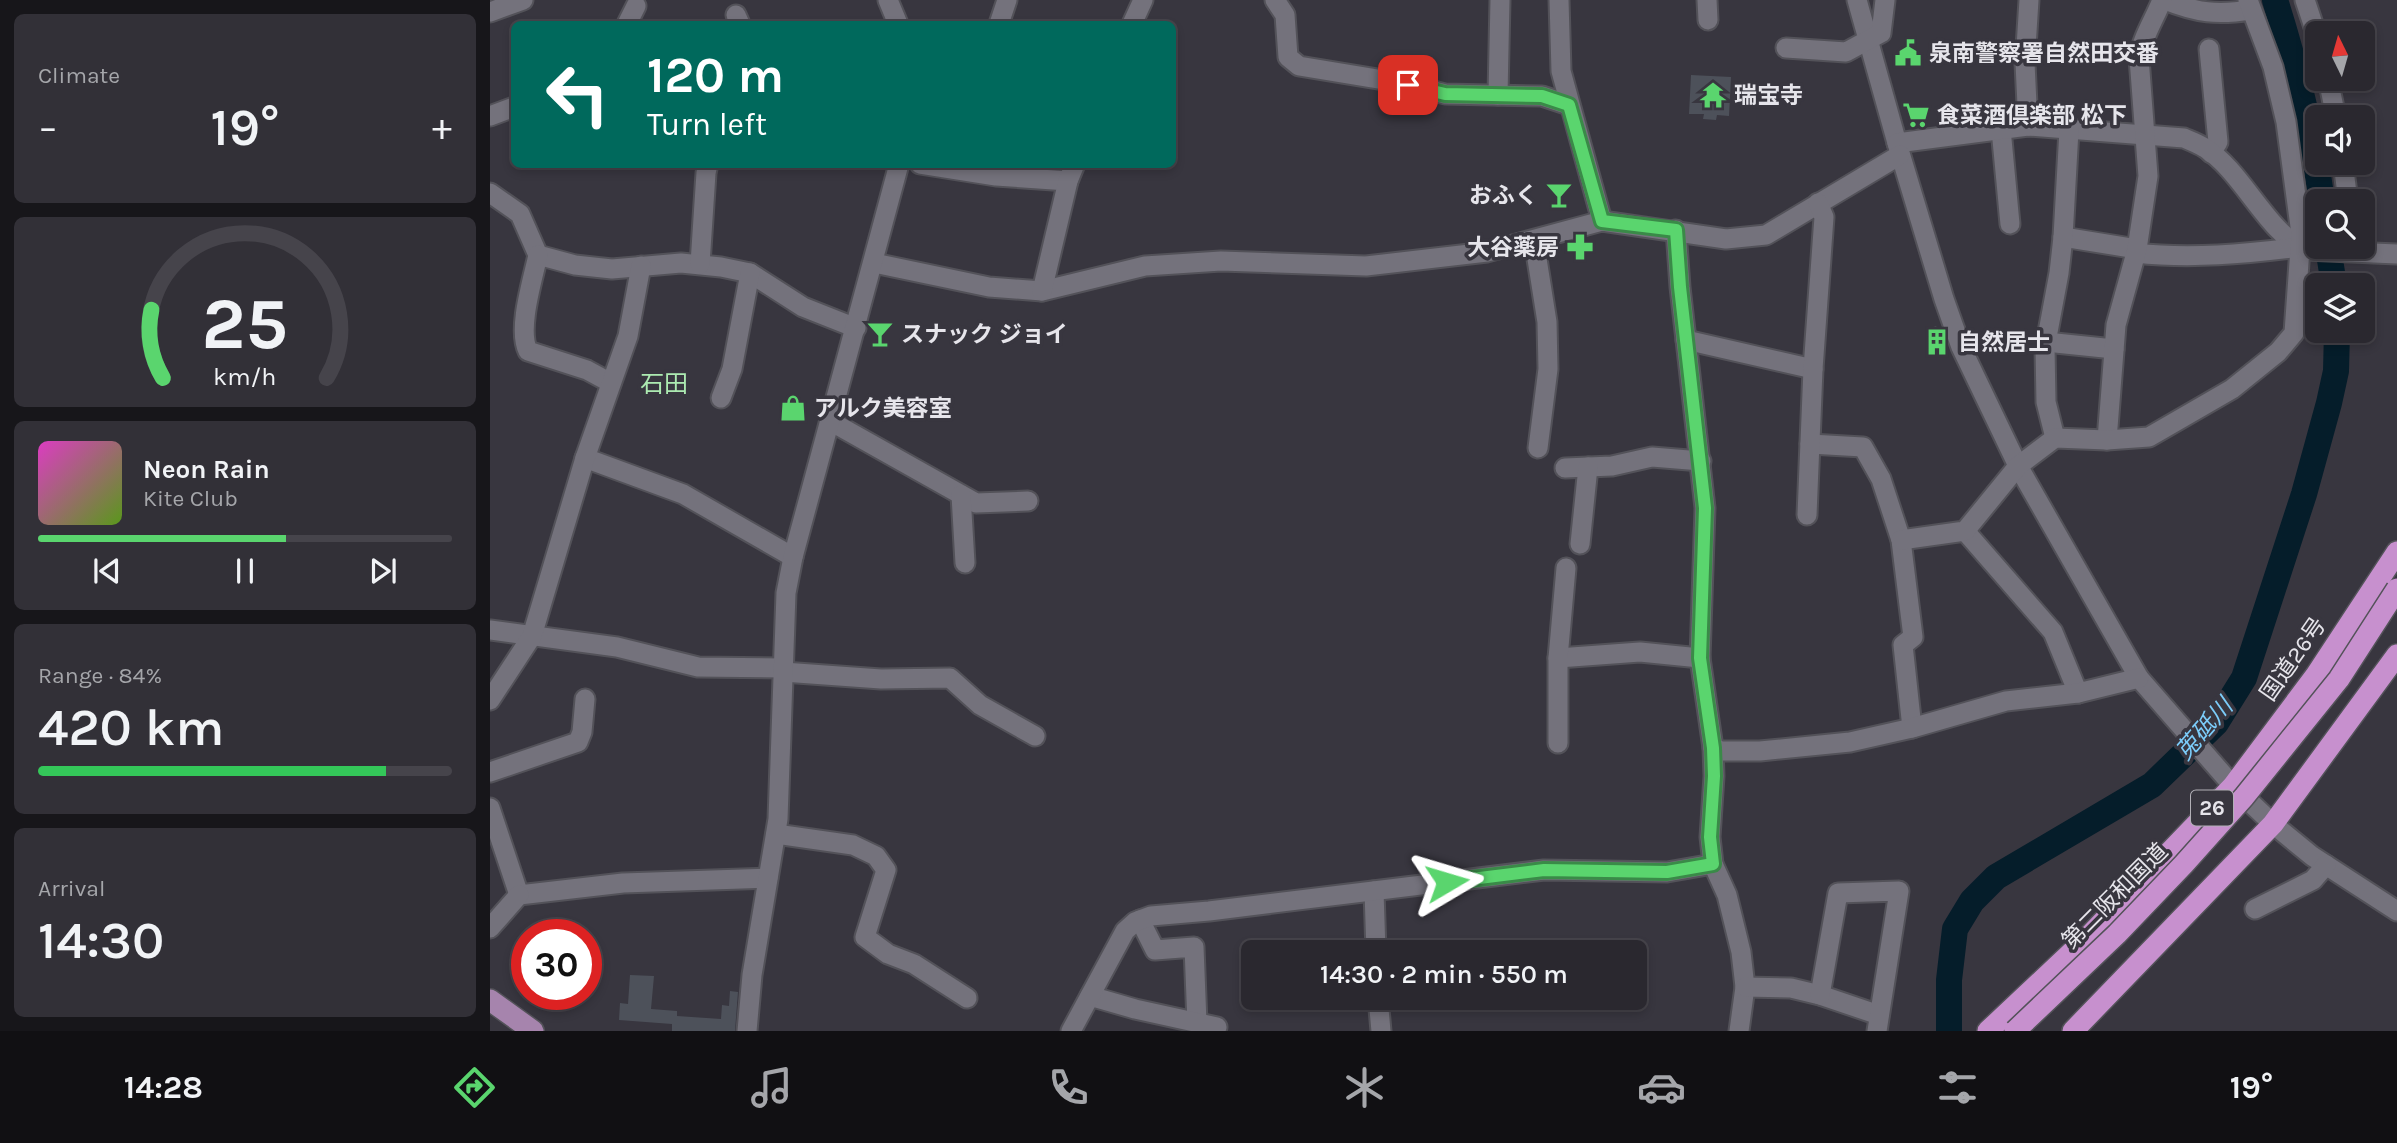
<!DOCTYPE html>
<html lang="en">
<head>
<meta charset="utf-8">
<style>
	body { margin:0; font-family:Karla,"Noto Sans JP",sans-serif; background:#323037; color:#f1f3f6; height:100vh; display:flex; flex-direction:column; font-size:26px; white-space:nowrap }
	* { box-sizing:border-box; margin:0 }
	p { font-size:23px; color:#a5a6aa }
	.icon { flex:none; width:38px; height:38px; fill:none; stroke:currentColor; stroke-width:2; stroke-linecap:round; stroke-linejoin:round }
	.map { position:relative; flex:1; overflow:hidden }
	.details { display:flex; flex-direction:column; gap:14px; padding:14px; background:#17161a; width:490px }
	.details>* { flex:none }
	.banner { position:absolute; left:21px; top:21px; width:665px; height:147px; border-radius:10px; box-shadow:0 4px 10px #0003,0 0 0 2px #46444b; background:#00695c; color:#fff; overflow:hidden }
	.needle { width:46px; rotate:355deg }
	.fabs { position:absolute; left:1815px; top:21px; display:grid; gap:14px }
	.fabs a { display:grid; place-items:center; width:70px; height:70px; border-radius:10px; background:#2a282f; box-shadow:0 4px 10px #0003,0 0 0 2px #46444b; font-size:35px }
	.speed { position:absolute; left:21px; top:919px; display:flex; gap:14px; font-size:35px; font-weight:700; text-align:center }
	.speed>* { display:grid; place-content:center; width:91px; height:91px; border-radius:50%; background:#2a282f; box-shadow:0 4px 10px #0003,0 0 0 2px #46444b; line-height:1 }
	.speed .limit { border:10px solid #d22; background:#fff; color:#111 }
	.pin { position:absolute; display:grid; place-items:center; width:60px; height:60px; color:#fff; margin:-30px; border-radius:14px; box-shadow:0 4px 10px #0006 }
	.me { position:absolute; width:77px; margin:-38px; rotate:83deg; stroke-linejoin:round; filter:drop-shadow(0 0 5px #0008) }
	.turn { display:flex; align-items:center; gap:24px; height:147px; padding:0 21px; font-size:32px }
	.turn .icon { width:91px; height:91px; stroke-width:2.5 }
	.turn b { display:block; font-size:49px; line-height:60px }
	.big { font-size:52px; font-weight:600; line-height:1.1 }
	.details .widget { flex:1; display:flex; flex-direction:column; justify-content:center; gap:10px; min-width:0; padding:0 24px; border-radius:10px; background:#323037 }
	.details .dial { align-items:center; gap:0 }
	.dial svg { height:182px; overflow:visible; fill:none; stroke:#46444b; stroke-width:7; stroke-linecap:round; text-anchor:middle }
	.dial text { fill:#f1f3f6; stroke:none }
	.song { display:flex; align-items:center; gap:21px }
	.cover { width:84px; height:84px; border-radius:10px; background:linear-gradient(135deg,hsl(310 70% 55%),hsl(90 70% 35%)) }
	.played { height:7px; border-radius:4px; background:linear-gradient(90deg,#5ad56e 60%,#46444b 60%) }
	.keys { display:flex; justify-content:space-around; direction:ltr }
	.heat { display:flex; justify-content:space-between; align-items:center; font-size:38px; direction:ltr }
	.charge { height:10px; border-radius:5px; background:linear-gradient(90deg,#34c759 84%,#46444b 0) }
	.trip { position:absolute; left:751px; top:940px; width:406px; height:70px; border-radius:10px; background:#2a282f; box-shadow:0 4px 10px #0003,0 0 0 2px #46444b; font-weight:600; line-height:70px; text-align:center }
	.tab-bar { display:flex; height:112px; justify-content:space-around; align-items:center; background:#111013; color:#a5a6aa }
	.tab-bar .icon { width:49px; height:49px }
	.tab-bar .active { color:#5ad56e }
	.tab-bar b { font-size:32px; color:#f1f3f6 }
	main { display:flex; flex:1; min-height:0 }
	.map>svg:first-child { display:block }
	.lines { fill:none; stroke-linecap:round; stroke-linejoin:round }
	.river { stroke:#051d2a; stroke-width:26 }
	.building { fill:#4d515a }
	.minor-casing { stroke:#535259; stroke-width:23 }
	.major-casing { stroke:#535259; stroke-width:24 }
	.highway-casing { stroke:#535259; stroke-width:24 }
	.minor { stroke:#74727c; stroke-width:19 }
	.major { stroke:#a684ad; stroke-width:21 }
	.highway { stroke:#c790ce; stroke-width:21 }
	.highway-bridge-casing { stroke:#535259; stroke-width:24; stroke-linecap:butt }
	.highway-bridge { stroke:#c790ce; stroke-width:21 }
	.route-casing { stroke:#3a8a48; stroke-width:18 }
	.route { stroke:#5ad56e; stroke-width:12 }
	.labels { text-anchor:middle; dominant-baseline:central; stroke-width:7; stroke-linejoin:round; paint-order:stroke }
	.shield { fill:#38363f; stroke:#b2b0b7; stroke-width:2 }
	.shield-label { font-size:21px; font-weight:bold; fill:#e6e5eb }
	.poi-label { font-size:23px; font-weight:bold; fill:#e6e5eb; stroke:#38363f; text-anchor:start }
	.street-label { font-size:23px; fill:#e6e5eb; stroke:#38363f }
	.neighbourhood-label { font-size:24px; fill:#aceab1; stroke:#38363f }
	.water-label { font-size:24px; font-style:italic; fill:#7ccdfa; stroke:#38363f }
</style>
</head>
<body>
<main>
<section class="details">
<div class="widget"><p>Climate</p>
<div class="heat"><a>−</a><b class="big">19°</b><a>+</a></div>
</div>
<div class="widget dial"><svg viewBox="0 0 100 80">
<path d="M14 69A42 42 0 1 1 86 69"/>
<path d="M14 69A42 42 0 0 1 9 39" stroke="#5ad56e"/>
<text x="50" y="56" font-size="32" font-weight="700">25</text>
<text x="50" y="72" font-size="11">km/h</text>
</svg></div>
<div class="widget">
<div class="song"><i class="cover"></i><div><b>Neon Rain</b><p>Kite Club</p></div></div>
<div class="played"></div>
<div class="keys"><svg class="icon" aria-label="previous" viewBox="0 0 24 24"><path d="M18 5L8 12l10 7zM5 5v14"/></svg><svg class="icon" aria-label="pause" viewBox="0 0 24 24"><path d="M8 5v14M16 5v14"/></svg><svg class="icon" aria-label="next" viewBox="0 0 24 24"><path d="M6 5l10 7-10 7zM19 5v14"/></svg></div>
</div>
<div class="widget"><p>Range · 84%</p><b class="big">420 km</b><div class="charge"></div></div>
<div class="widget"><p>Arrival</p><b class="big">14:30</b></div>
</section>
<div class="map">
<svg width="1907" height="1031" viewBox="0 0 1907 1031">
	<rect width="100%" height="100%" fill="#38363f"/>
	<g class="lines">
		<g class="river">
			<path d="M1785 0C1806 66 1822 133 1832 201"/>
			<polyline points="1838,247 1844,285"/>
			<polyline points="1459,1031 1459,980 1465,929 1482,901 1506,877 1662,785 1726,723 1754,678 1814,494 1839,403 1846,371 1847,331"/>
		</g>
	</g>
	<g class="building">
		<polygon points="1201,75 1241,77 1239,116 1227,115 1226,120 1213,119 1214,114 1199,114"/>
		<polygon points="1446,326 1457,343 1439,349 1438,329"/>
		<polygon points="140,975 164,976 161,1009 187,1011 187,1016 231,1019 232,1005 239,1006 240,991 248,992 245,1031 182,1031 182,1024 129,1020 130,1003 138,1004"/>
	</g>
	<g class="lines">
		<g class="minor-casing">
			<g id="minor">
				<polyline points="398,0 408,24"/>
				<polyline points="785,0 795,15 798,57 809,66 918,84 955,94 1052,96 1079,105"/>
				<polyline points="1069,0 1071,71 1112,221"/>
				<polyline points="1217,0 1218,20"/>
				<polyline points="1367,0 1407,143 1454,299 1471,347 1528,466 1649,678 1743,786 1783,824 1822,856 1907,911"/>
				<path d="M1675 0C1707 13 1727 15 1761 10"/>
				<polyline points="1815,0 1827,36"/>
				<polyline points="0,12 33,0"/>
				<polyline points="246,15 250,24"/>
				<polyline points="137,24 146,6"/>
				<polyline points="509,24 517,0"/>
				<polyline points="642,24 653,0"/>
				<polyline points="1296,48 1356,52 1391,33 1395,0"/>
				<polyline points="1719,49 1728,142 1721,153"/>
				<polyline points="1838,79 1846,117"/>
				<polyline points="1008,95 1010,0"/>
				<polyline points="0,116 24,107"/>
				<polyline points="1538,126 1535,63 1539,0"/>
				<polyline points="1511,129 1520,224"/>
				<path d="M1407 143 1538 126 1694 138C1701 141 1709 144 1715 148 1752 171 1776 231 1815 250L1907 254"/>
				<polyline points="1853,163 1858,201"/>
				<polyline points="430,164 506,176 578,181"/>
				<polyline points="0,193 30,214 48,255 85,265 122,269 191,263 231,267 260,273 313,307 366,328"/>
				<polyline points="1186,230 1190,287 1215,508 1210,658 1223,748 1224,776 1220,837 1223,864 1237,895 1251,952 1255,987 1249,1031"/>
				<polyline points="1573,237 1647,249"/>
				<polyline points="1044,240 1057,322 1058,369 1048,448"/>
				<path d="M1646 253C1700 259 1756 254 1810 247"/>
				<path d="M48 255C43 279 27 329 38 351L97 370 121 383"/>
				<polyline points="384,263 499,287 552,291 655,266 731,261 876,266 997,252 1112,221 1236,239 1276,235 1410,155"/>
				<polyline points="210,264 216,173 218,164"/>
				<polyline points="552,291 578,181 585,164"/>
				<polyline points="1196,340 1323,369"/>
				<polyline points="1556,342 1624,349"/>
				<polyline points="231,398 242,369 260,273"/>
				<polyline points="340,421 486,503 538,501"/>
				<polyline points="1565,438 1556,402 1555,348 1569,273 1573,237 1579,130"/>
				<path d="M1617 440 1626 325 1647 249 1658 176 1649 58C1651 40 1665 18 1672 0"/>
				<polyline points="1320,444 1373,447 1391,479 1411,540 1423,637 1413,645 1422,728"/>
				<polyline points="95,458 193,494 303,557"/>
				<polyline points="1075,468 1122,466 1162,457 1211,461"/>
				<polyline points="471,495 475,563"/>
				<polyline points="1317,515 1323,369 1334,217 1328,203"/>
				<polyline points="1475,531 1563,632 1588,693"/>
				<polyline points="1411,540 1475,531 1528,466 1565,438 1617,440 1659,437 1742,389 1788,352 1804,333 1811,234 1796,122 1783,67 1758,0"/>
				<polyline points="1090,544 1098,467"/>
				<polyline points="0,630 127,647 208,667 294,668"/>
				<polyline points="1068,658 1150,652 1210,658"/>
				<polyline points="293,672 391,679 460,678 490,705 545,736"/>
				<polyline points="0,700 42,636 95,458 138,336 151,266"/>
				<polyline points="1068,743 1068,658 1076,568"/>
				<polyline points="1223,748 1231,751 1270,751 1360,742 1422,728 1516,701 1588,693 1649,678"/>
				<polyline points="0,772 88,742 92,732 95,699"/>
				<polyline points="0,808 29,895 133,883 278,878"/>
				<polyline points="286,834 363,845 386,856 396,870 375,937 398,954 424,964 477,998"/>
				<polyline points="884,891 886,952"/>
				<polyline points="1765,909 1823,880 1836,865"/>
				<polyline points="650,920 665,950 704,947 707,1023"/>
				<polyline points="0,928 29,895"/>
				<polyline points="1255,987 1301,988 1330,995 1389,1015"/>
				<polyline points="1330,995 1348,893 1409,891 1387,1031"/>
				<polyline points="600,996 645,1009 727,1027"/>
				<polyline points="888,998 891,1031"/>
				<polyline points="257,1031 262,975 288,819 296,593 303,557 409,164"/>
				<polyline points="581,1031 635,931 645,922 661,916 719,911 1054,870 1177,872 1223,864"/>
			</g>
		</g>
		<g class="major-casing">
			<polyline id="major" points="0,1000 43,1031"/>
		</g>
		<g class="highway-casing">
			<g id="highway">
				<polyline points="1498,1031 1599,936 1743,786 1826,675 1907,552"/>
				<polyline points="1583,1031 1783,824 1907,655"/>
			</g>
		</g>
		<use href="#minor" class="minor"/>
		<use href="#major" class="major"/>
		<use href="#highway" class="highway"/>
		<g class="highway-bridge-casing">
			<polyline id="highway-bridge" points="1525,1031 1627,934 1694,864 1754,797 1849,679 1907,589"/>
		</g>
		<use href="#highway-bridge" class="highway-bridge"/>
	</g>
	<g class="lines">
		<g class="route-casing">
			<polyline id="route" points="918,85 955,94 1052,96 1079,105 1112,221 1186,230 1190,287 1215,508 1210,658 1223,748 1224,776 1220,837 1223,864 1177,872 1054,870 957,882"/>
		</g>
		<use href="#route" class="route"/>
	</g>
	<defs>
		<g id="civic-bare" transform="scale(2.1)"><path d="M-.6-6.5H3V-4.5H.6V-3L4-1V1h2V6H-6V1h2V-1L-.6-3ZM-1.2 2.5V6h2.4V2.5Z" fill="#5ad56e" stroke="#38363f" stroke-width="2.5" paint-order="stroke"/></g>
		<g id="temple-bare" transform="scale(2.1)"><path d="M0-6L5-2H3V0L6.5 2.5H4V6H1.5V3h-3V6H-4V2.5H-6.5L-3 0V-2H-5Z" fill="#5ad56e" stroke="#38363f" stroke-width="2.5" paint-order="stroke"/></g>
		<g id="supermarket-bare" transform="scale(2.1)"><path d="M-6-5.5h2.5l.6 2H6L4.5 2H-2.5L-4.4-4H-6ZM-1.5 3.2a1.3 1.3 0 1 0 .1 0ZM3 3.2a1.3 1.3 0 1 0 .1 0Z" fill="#5ad56e" stroke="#38363f" stroke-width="2.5" paint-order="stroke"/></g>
		<g id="bar-bare" transform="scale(2.1)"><path d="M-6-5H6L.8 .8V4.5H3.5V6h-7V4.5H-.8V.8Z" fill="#5ad56e" stroke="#38363f" stroke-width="2.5" paint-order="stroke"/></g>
		<g id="pharmacy-bare" transform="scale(2.1)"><path d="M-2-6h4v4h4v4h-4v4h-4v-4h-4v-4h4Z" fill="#5ad56e" stroke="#38363f" stroke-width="2.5" paint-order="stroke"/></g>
		<g id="building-bare" transform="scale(2.1)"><path d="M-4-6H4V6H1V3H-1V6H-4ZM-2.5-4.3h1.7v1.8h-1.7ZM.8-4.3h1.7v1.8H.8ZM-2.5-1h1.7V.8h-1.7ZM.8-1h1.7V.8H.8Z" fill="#5ad56e" stroke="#38363f" stroke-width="2.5" paint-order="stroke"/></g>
		<g id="shop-bare" transform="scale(2.1)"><path d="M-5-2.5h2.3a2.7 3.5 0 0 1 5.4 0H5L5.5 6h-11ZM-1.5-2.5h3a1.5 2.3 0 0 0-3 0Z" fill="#5ad56e" stroke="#38363f" stroke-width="2.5" paint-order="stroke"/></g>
	</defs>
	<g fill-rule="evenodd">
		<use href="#civic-bare" x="1418" y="53"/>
		<use href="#temple-bare" x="1223" y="95"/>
		<use href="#supermarket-bare" x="1426" y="115"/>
		<use href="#bar-bare" x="1069" y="195"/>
		<use href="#pharmacy-bare" x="1090" y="247"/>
		<use href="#bar-bare" x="390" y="334"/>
		<use href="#building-bare" x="1447" y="342"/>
		<use href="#shop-bare" x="303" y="408"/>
	</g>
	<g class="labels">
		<rect class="shield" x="1701" y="790.5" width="42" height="35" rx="5"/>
		<g class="shield-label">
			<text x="1722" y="808">26</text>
		</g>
		<g class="poi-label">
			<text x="1439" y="53">泉南警察署自然田交番</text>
			<text x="1244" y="95">瑞宝寺</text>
			<text x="1447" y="115">食菜酒倶楽部 松下</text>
			<text x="1048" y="195" text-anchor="end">おふく</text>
			<text x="1069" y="247" text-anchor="end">大谷薬房</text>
			<text x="411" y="334">スナック ジョイ</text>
			<text x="1468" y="342">自然居士</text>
			<text x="324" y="408">アルク美容室</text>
		</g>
		<g class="street-label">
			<text transform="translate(1803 659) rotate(-55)">国道26号</text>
			<text transform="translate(1625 896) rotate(-45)">第二阪和国道</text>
		</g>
		<g class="neighbourhood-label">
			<text x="174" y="384">石田</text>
		</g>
		<g class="water-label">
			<text transform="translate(1714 729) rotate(-49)">莵砥川</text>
		</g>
	</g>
</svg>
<div class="fabs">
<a><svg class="needle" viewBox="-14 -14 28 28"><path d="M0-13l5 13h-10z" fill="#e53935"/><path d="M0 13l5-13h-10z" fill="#a5a6aa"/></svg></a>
<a><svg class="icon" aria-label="sound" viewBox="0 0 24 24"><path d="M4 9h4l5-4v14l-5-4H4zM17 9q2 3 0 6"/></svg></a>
<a><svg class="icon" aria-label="search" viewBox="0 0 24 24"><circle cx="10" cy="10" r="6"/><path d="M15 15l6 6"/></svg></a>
<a><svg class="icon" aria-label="layers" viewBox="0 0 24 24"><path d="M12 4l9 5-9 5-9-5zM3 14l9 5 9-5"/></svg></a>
</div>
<div class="speed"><div class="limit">30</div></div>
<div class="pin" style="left:918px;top:85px;background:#d93025"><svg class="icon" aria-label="arrive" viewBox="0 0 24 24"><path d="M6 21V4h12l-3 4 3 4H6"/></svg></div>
<svg class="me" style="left:957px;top:882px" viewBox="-20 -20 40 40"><path d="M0-17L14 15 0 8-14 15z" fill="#5ad56e" stroke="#fff" stroke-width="4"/></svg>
<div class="trip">14:30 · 2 min · 550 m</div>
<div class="banner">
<div class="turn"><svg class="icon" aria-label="left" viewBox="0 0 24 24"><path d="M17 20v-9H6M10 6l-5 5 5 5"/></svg><div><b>120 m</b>Turn left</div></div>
</div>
</div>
</main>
<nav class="tab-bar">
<b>14:28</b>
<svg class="icon active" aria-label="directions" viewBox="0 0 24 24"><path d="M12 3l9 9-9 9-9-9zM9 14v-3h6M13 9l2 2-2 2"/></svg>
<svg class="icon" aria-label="music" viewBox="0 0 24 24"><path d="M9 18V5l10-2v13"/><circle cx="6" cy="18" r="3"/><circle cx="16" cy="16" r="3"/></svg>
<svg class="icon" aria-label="phone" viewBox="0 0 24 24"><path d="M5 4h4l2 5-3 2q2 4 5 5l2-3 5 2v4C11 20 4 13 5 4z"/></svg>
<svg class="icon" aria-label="climate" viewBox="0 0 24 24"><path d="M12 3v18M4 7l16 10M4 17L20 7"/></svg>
<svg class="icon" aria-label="car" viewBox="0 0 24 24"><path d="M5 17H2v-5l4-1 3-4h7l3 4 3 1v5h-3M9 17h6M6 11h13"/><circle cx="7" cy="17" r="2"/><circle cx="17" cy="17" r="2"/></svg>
<svg class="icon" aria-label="filters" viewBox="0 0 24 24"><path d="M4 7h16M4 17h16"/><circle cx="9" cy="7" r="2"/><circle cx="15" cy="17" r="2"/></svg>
<b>19°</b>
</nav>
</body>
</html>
